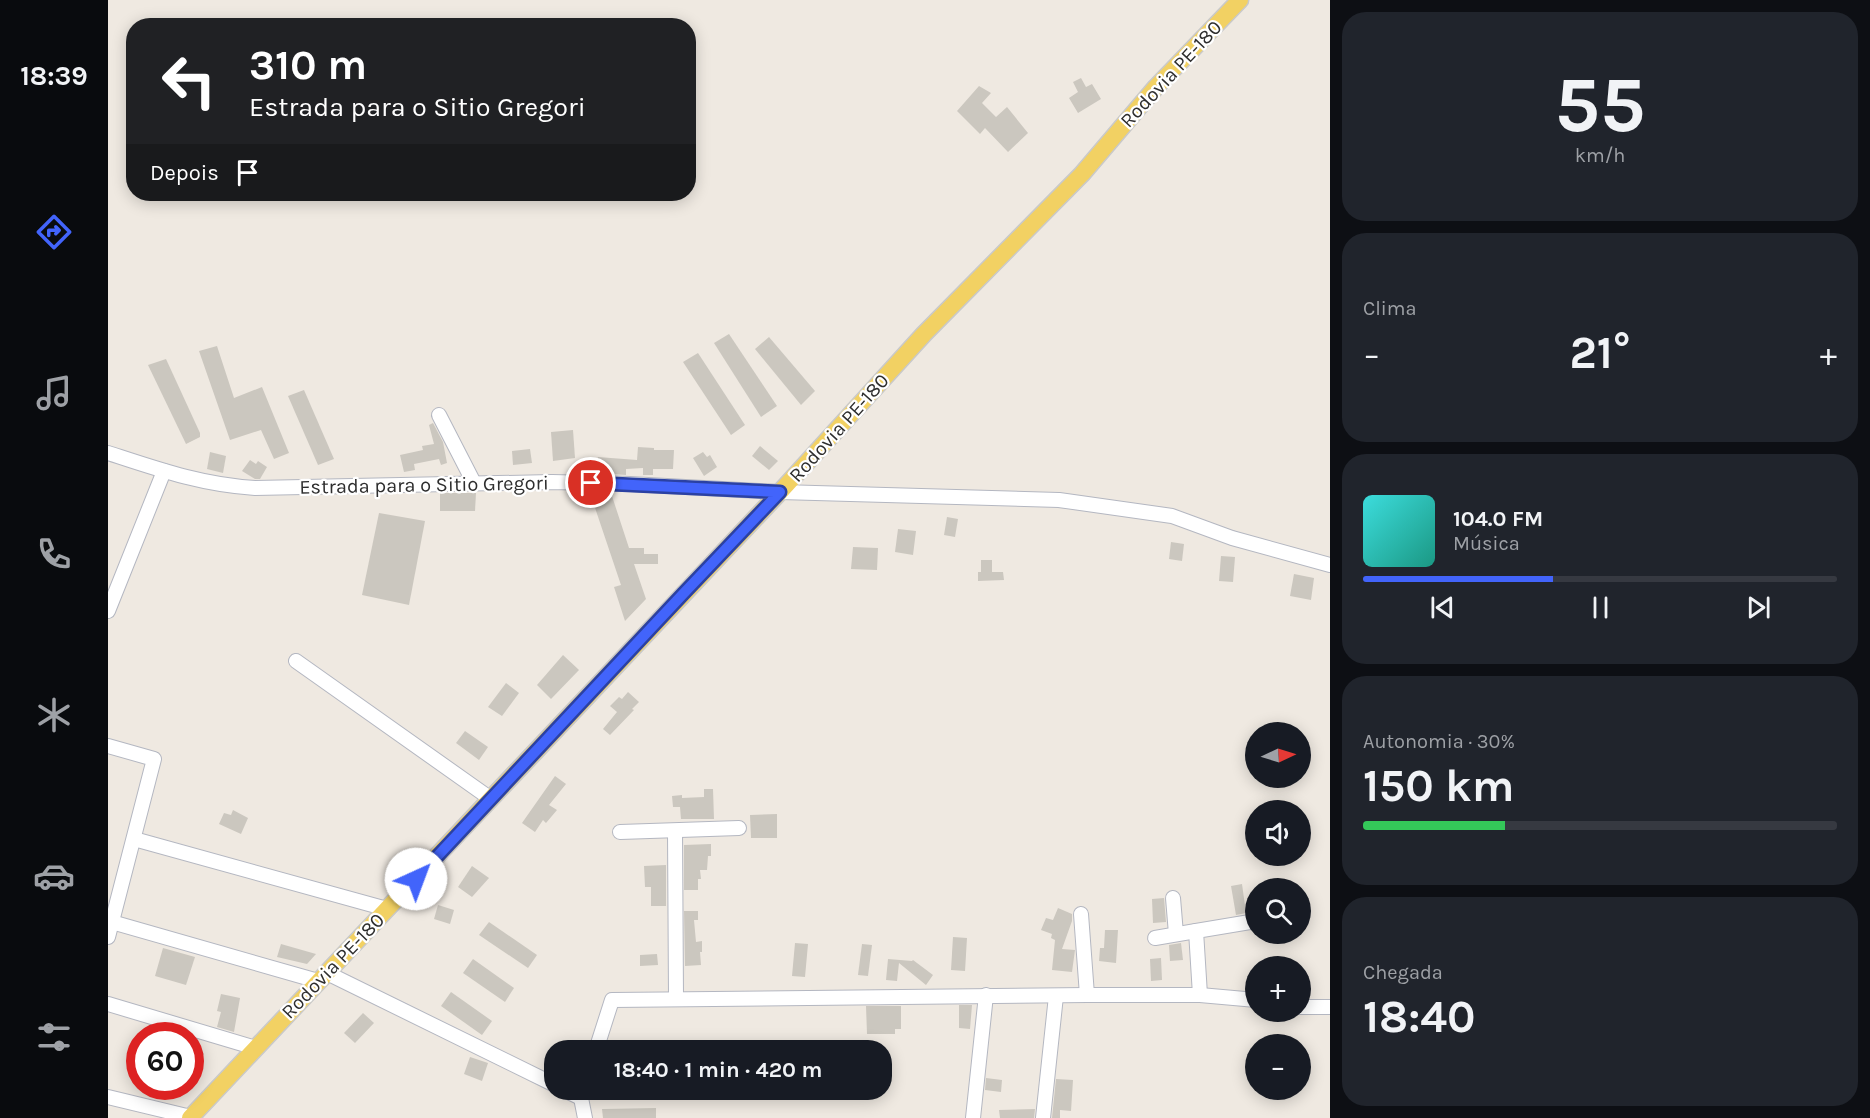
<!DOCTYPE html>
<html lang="pt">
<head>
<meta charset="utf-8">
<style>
	body { margin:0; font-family:Karla,sans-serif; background:#20242c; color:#f1f3f6; height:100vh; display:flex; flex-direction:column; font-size:22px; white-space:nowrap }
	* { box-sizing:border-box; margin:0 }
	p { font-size:20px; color:#9ea1a6 }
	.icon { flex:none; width:33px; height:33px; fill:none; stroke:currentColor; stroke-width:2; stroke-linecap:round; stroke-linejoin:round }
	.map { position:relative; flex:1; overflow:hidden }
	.sheet { display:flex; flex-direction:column; gap:12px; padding:12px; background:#0d0f14; width:540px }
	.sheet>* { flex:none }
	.top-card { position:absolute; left:18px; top:18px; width:570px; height:183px; border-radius:24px; box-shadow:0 3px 15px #0003; background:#202124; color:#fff; overflow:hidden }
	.needle { width:39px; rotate:86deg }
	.controls { position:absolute; left:1137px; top:722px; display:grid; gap:12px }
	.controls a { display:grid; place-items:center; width:66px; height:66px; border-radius:50%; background:#171b24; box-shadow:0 3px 15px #0003; font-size:30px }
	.speed { position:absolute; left:18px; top:1022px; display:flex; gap:12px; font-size:30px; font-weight:700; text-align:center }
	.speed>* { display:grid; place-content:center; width:78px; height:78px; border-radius:50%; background:#171b24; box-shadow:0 3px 15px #0003; line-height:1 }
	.speed .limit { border:9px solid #d22; background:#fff; color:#111 }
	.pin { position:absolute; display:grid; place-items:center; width:51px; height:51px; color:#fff; margin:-26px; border:3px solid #fff; border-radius:50%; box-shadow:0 2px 6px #0007 }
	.me { position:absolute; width:66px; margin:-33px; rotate:43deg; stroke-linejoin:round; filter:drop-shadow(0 0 4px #0008) }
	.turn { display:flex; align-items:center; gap:21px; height:126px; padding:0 24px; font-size:27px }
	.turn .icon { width:78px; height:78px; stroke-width:2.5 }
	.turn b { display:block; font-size:42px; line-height:51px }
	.then { display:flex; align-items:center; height:57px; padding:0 24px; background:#0003; gap:12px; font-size:22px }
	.big { font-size:45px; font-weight:700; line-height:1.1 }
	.sheet .card { flex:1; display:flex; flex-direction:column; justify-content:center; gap:9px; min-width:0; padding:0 21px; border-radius:24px; background:#20242c }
	.sheet .dial { align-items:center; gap:0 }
	.dial b { font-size:78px; line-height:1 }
	.song { display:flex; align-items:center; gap:18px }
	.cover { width:72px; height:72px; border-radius:9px; background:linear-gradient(135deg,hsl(180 70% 55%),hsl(170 70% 35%)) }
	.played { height:6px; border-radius:3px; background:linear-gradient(90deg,#4264fb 40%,#363941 40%) }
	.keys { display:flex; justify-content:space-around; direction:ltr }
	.heat { display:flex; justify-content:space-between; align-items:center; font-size:33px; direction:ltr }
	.charge { height:9px; border-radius:4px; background:linear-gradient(90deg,#34c759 30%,#363941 0) }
	.trip { position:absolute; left:436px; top:1040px; width:348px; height:60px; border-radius:24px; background:#171b24; box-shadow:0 3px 15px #0003; font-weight:700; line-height:60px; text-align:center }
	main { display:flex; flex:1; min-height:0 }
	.dock { display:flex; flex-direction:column; width:108px; justify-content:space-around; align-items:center; background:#090b0e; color:#9ea1a6 }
	.dock .icon { width:42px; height:42px }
	.dock .current { color:#4264fb }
	.dock b { font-size:27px; color:#f1f3f6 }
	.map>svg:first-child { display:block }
	.building { fill:#cbc7bf }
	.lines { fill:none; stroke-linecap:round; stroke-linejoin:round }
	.minor-casing { stroke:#b4b7c1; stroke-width:16 }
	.major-casing { stroke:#c9c9c9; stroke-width:19 }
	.minor { stroke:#fff; stroke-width:14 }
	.major { stroke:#f2d163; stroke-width:16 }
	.route-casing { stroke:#2b41a3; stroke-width:15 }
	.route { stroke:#4264fb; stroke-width:10 }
	.labels { text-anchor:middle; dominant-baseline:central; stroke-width:4.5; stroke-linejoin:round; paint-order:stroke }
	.street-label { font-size:20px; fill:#2e2e2e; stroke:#fff }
</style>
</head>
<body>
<main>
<nav class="dock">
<b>18:39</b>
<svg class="icon current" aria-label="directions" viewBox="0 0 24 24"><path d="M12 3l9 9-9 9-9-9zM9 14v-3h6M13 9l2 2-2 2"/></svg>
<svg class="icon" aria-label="music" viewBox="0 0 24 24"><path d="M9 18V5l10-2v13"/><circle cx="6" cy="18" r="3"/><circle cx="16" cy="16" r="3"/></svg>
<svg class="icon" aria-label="phone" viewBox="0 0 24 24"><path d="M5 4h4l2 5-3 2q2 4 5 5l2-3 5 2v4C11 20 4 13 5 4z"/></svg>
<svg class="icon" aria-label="climate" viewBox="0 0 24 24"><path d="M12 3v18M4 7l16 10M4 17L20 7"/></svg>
<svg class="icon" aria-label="car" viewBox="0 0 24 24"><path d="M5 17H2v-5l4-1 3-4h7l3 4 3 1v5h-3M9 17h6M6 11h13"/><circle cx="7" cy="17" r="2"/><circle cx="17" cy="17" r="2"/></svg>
<svg class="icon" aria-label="filters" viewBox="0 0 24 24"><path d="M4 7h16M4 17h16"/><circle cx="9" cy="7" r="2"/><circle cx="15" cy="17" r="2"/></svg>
</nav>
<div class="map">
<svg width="1222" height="1118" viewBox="0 0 1222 1118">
	<rect width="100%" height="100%" fill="#efe9e1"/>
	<g class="building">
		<polygon points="973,78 978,87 984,84 993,99 970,113 961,98 970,92 965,82"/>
		<polygon points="871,86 883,93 874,103 888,117 899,107 920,133 900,152 877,128 872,134 849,111"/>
		<polygon points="621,334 669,406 653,417 606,343"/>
		<polygon points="661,337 707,391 693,405 647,349"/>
		<polygon points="109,346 126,398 154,387 181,453 166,459 153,430 122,440 91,351"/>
		<polygon points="590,353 637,425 623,435 575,362"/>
		<polygon points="58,359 92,433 92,437 78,444 40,365"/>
		<polygon points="196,390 226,459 210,465 180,396"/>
		<polygon points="325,423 335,442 339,463 333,465 331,459 306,464 307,470 296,472 292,455 315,450 314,446 326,444 321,425"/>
		<polygon points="465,430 467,458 445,461 443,432"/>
		<polygon points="652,446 670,461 661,470 644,456"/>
		<polygon points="530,447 546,448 546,450 566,450 565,469 545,469 545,475 535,475 535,468 518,469 518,475 488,473 490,457 529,460"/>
		<polygon points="422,449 424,463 405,465 404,451"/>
		<polygon points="102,452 118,456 115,473 99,469"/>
		<polygon points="595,452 599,457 602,455 609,467 596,476 585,458"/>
		<polygon points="142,460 148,464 150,461 159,467 152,479 147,479 134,471"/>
		<polygon points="486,492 503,493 521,548 536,548 536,554 550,554 550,564 526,564 538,599 517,621 506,587 513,585 482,493"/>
		<polygon points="332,493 368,493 367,511 332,511"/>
		<polygon points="271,513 317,521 301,605 254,595"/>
		<polygon points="839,517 850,519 847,537 836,535"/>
		<polygon points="790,529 808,531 805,555 787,552"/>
		<polygon points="1063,542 1076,544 1074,561 1061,559"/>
		<polygon points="745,547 770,548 769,570 743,569"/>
		<polygon points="1113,556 1127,557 1125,582 1111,581"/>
		<polygon points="873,560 884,560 884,572 895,572 896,580 870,581 870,572 873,572"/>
		<polygon points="1186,574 1206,578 1203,600 1182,596"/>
		<polygon points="455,655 471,670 443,699 429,685"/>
		<polygon points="398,683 411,693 394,716 380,707"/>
		<polygon points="520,692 531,702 524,709 526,710 502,735 495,729 509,712 502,706 511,697 514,699"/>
		<polygon points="357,731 380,747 371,760 348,743"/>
		<polygon points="447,776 458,784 441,805 449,810 438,823 435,820 427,832 414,823"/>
		<polygon points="596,789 605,789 606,819 573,819 572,807 565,807 564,796 574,795 574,798 596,797"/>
		<polygon points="125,810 140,818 133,834 111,824 116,813 123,815"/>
		<polygon points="669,814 669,838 643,838 642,815"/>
		<polygon points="603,844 603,856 600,856 599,870 592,870 593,879 590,879 590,890 576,890 576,845"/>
		<polygon points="558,865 558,906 543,906 543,887 537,887 536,866"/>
		<polygon points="364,866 381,878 364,897 350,887"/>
		<polygon points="1134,884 1138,913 1128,915 1123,886"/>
		<polygon points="1056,898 1058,922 1045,923 1044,899"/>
		<polygon points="330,905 346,910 342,924 326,919"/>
		<polygon points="950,908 964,914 964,921 954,949 967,950 964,972 944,970 947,940 943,938 944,934 933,930 938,918 945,920"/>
		<polygon points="576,911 590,911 590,920 586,920 588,942 594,941 594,952 592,952 593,965 577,966"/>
		<polygon points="381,922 429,955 420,968 371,935"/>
		<polygon points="997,930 1010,930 1008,963 991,961 992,948 996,948"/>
		<polygon points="845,937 859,938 857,971 843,970"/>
		<polygon points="687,943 700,944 697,977 684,976"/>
		<polygon points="1073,943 1075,960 1062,961 1061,945"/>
		<polygon points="173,944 208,954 199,964 169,957"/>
		<polygon points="754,944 764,945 760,976 750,975"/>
		<polygon points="55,948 87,957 78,985 47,976"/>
		<polygon points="549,954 550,965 532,966 532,955"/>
		<polygon points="1053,958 1054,980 1043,981 1042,959"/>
		<polygon points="365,959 406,988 397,1002 355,973"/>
		<polygon points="780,959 804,961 805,960 825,975 818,985 791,963 789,981 778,980"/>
		<polygon points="343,992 384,1021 374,1035 333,1006"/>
		<polygon points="113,994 132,998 126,1032 109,1027 113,1012 109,1011"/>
		<polygon points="851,1005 864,1005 862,1029 851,1028"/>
		<polygon points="758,1006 793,1006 793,1029 787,1029 787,1034 759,1034"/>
		<polygon points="255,1013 266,1023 247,1043 236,1033"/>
		<polygon points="82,1040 96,1054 82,1069"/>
		<polygon points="362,1057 380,1063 374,1081 356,1074"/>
		<polygon points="878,1078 894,1080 893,1092 877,1090"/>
		<polygon points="948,1079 965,1080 963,1111 952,1110 952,1118 944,1118"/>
		<polygon points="548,1108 548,1118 495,1118 494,1109"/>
		<polygon points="927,1109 926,1118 892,1118 891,1110"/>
	</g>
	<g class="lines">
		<g class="minor-casing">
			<g id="minor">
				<polyline points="331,415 366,483"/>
				<path d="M0 453C49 469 94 485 147 488L444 482 522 484 672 492 951 500 1064 516 1124 538 1222 565"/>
				<polyline points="0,611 56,471"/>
				<polyline points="188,661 383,799"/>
				<polyline points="0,746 46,759 0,937"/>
				<polyline points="567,831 568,998"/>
				<polyline points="512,832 631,828"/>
				<polyline points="26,839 279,909"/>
				<polyline points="1065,898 1068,934"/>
				<polyline points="973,914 979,995"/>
				<polyline points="0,921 210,981"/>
				<polyline points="1047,938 1088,931"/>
				<polyline points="219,973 447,1085"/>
				<polyline points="1092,995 1088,931 1148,921"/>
				<polyline points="0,1004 148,1048"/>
				<polyline points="1192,1007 1222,1007"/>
				<polyline points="488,1050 504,1000 979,995 1092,995 1148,1000"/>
				<polyline points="454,1089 473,1098"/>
				<polyline points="476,1089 473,1098 477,1118"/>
				<polyline points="0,1097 83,1117"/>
				<polyline points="865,1118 878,995"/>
				<polyline points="935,1118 948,996"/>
			</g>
		</g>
		<g class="major-casing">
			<polyline id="major" points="82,1118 672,492 816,334 974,174 1048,87 1132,0"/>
		</g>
		<use href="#minor" class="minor"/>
		<use href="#major" class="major"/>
	</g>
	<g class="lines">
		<g class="route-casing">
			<polyline id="route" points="308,879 575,594 672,492 483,483"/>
		</g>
		<use href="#route" class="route"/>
	</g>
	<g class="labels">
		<g class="street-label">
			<text transform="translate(1063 74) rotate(-47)">Rodovia PE-180</text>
			<text transform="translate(731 428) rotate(-48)">Rodovia PE-180</text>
			<text transform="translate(316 485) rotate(-1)">Estrada para o Sitio Gregori</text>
			<text transform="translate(225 966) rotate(-46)">Rodovia PE-180</text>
		</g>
	</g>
</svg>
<div class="controls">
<a><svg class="needle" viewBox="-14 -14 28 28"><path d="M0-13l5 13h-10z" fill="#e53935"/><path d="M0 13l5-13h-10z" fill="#9ea1a6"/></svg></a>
<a><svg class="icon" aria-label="sound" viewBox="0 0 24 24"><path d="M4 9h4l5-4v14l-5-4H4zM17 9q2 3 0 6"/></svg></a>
<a><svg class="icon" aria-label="search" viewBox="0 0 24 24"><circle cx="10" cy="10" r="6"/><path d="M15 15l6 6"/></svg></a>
<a>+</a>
<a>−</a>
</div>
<div class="speed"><div class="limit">60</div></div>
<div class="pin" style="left:483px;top:483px;background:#d93025"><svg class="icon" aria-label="arrive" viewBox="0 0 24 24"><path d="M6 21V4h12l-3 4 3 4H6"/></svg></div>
<svg class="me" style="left:308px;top:879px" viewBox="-20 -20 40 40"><circle r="19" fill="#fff"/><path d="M0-13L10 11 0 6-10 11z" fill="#4264fb"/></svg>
<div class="trip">18:40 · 1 min · 420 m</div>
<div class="top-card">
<div class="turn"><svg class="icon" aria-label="left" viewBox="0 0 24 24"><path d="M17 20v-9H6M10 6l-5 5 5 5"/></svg><div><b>310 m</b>Estrada para o Sitio Gregori</div></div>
<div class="then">Depois<svg class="icon" aria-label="arrive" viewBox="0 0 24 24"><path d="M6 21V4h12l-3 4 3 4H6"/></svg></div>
</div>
</div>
<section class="sheet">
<div class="card dial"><b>55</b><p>km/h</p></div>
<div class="card"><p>Clima</p>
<div class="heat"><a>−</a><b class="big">21°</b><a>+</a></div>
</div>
<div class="card">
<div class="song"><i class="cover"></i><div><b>104.0 FM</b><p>Música</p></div></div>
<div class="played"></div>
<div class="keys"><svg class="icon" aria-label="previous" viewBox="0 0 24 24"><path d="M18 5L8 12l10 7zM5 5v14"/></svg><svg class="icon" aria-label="pause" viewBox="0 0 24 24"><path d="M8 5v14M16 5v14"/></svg><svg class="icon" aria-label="next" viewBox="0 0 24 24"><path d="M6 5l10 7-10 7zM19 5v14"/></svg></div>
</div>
<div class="card"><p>Autonomia · 30%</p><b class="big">150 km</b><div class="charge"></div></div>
<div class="card"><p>Chegada</p><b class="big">18:40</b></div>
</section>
</main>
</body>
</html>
